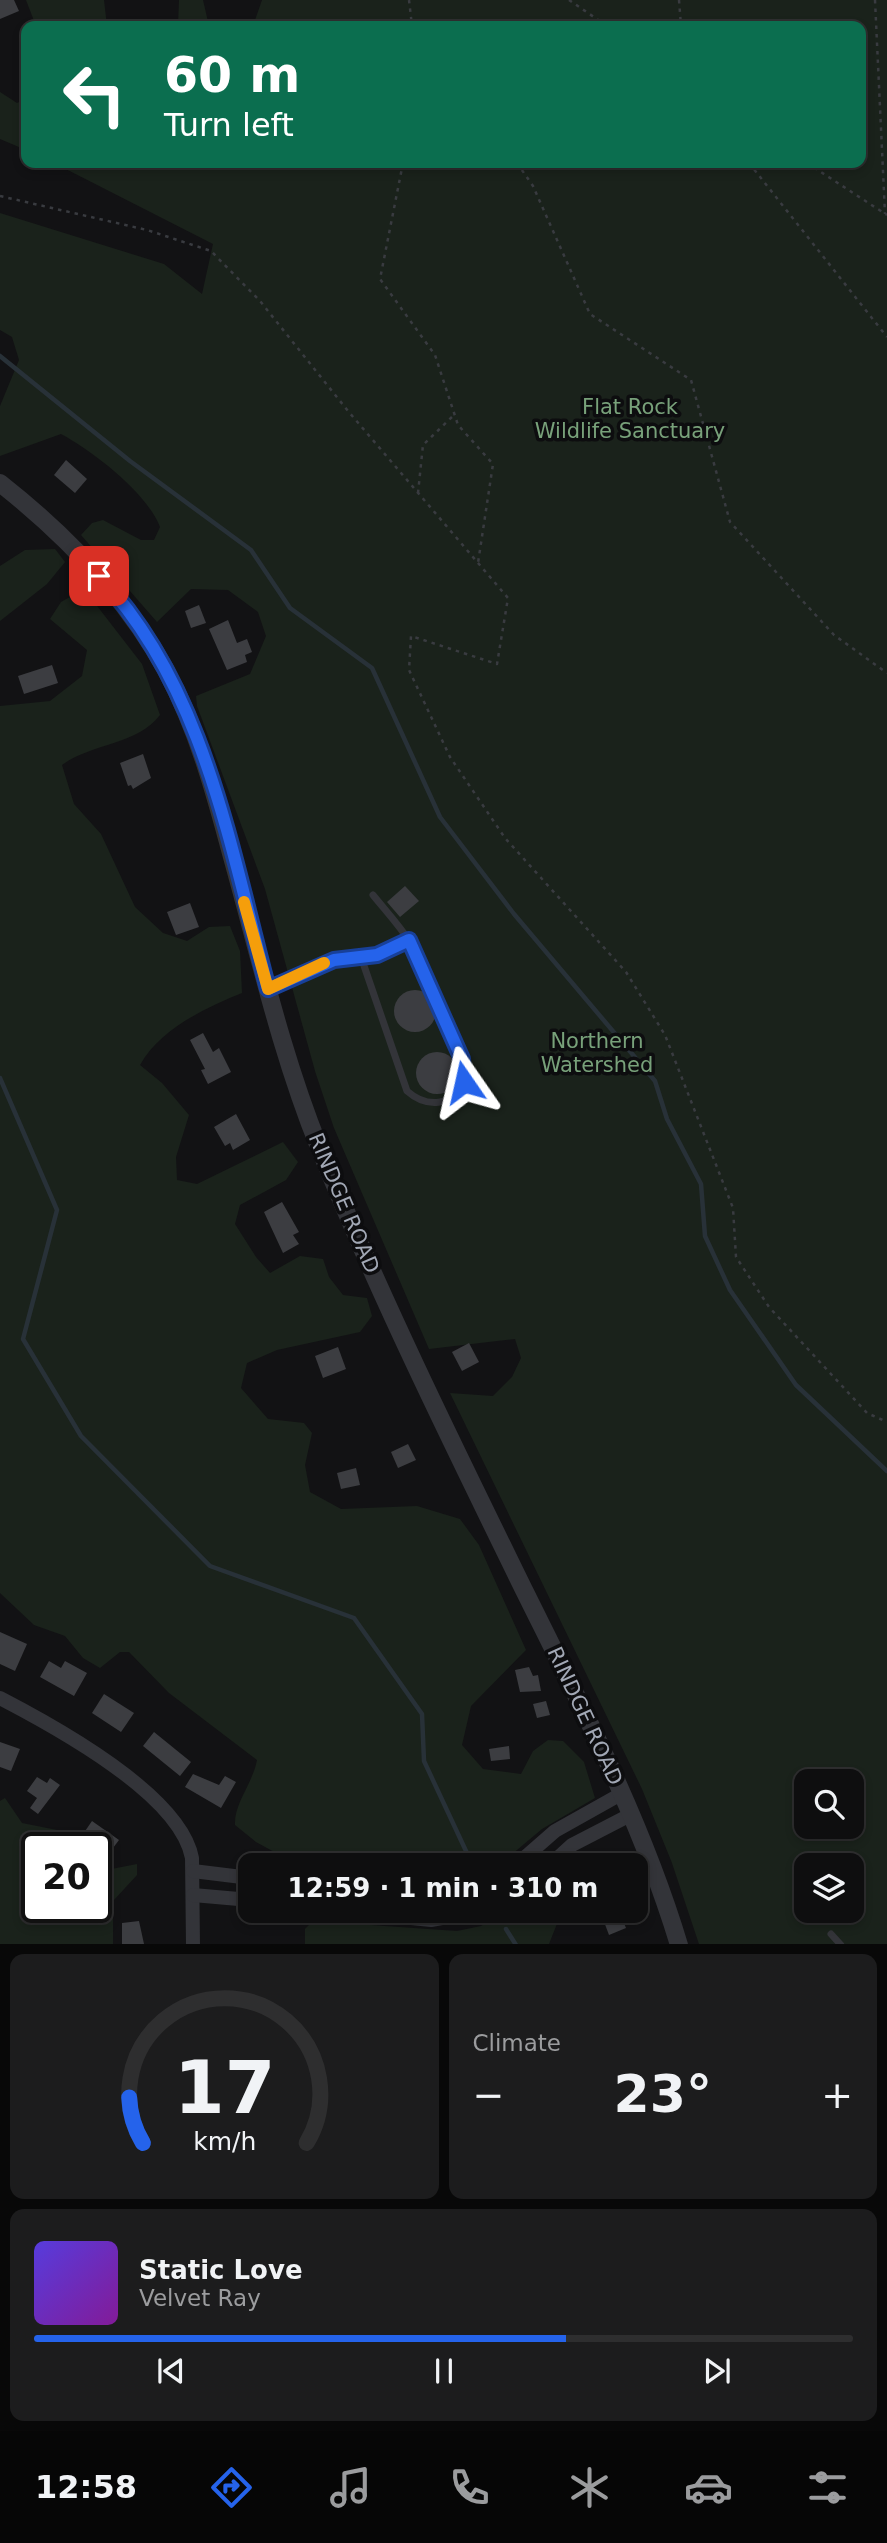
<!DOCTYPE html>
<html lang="en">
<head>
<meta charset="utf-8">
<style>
	body { margin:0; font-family:"DejaVu Sans",sans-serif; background:#1c1c1d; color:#f1f3f6; height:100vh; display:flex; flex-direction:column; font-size:26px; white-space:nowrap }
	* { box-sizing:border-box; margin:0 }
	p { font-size:23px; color:#9b9c9e }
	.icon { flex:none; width:38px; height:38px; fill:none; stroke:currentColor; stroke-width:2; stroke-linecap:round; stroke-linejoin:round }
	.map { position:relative; height:1944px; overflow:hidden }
	.side { display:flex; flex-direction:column; gap:10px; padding:10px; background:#080808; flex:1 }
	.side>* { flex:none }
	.top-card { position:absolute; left:21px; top:21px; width:845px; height:147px; border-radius:14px; box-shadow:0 4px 10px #0003,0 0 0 2px #2e2e2f; background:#0b6e4f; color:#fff; overflow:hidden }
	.fabs { position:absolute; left:794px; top:1769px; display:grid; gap:14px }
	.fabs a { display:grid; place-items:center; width:70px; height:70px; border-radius:14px; background:#0e0e0f; box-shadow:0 4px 10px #0003,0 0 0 2px #2e2e2f; font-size:35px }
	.speed { position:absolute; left:21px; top:1832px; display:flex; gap:14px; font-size:35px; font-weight:700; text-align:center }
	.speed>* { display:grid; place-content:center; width:91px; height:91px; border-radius:50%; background:#0e0e0f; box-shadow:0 4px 10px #0003,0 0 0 2px #2e2e2f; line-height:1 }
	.speed .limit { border:4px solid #111; border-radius:10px; background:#fff; color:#111 }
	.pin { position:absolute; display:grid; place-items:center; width:60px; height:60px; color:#fff; margin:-30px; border-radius:14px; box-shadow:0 4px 10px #0006 }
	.me { position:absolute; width:77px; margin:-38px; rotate:349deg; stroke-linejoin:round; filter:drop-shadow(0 0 5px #0008) }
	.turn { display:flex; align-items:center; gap:24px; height:147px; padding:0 28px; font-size:32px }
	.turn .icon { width:91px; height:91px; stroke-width:2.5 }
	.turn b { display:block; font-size:49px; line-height:60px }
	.big { font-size:52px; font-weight:700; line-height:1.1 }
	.side .card { flex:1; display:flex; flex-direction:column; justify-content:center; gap:10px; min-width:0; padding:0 24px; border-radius:14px; background:#1c1c1d }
	.side .dial { align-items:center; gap:0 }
	.dial svg { height:182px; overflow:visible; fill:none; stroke:#2e2e2f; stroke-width:7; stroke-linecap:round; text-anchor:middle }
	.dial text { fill:#f1f3f6; stroke:none }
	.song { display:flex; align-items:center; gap:21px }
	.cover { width:84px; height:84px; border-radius:10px; background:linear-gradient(135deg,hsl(250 70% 55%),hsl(290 70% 35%)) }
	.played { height:7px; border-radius:4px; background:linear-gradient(90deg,#2563eb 65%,#2e2e2f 65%) }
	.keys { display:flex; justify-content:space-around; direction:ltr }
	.heat { display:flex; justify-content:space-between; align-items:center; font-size:38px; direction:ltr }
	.side .tiles { flex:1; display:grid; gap:10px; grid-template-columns:1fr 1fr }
	.card:last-child { grid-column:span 2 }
	.trip { position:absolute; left:238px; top:1853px; width:410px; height:70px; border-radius:14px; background:#0e0e0f; box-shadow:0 4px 10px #0003,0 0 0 2px #2e2e2f; font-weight:700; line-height:70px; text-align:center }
	.menu { display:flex; height:112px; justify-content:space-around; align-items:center; background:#060606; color:#9b9c9e }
	.menu .icon { width:49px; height:49px }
	.menu .on { color:#2563eb }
	.menu b { font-size:32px; color:#f1f3f6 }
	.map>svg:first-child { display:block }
	.green { fill:#1a221b; fill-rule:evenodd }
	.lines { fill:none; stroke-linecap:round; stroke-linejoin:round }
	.stream { stroke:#283138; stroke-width:4.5 }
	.building { fill:#3c3d41 }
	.path { stroke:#393b40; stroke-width:2.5; stroke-dasharray:3.5 5; stroke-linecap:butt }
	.service { stroke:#333439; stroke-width:7 }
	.minor { stroke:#333439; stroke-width:14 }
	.tertiary { stroke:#333439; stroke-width:18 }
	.route-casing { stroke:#184099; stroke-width:18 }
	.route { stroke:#2563eb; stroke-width:12 }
	.slow { stroke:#f59e0b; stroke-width:12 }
	.labels { text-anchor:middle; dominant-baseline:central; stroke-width:7; stroke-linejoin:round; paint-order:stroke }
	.park-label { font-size:21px; fill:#78a17a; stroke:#0d0d0f }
	.street-label { font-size:21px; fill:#a2a8b5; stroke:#0d0d0f }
</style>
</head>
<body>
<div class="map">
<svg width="887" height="1945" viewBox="0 0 887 1945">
	<rect width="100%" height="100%" fill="#121214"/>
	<g class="green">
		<polygon points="26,0 104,0 107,26 36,26"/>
		<polygon points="179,0 203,0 209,26 178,26"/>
		<path d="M262 0H887V1944H699L672 1863 642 1789 450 1393 493 1396 512 1377 521 1358 515 1339 429 1349 334 1128 315 1071 265 889 197 706 196 696 250 674 266 636 258 612 228 590 191 589 157 622 81 535 92 523 103 520 141 540H154L160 527C147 493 93 451 61 434L0 456V406L19 360 12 337 0 330V213L164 264 202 294 213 244 54 163H861V26H253ZM807 1782H852V1827H807ZM807 1866H852V1911H807Z"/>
		<polygon points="0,92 17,103 26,99 26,150 0,139"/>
		<polygon points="55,549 65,562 47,584 0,621 0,566 25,550"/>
		<path d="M84 589 142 664 160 715C137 745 92 743 62 765L74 804 101 834 135 907 163 933 187 941 209 927 230 926 240 951 242 993C205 1008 160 1029 140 1065L162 1083 189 1115 176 1157 177 1180 197 1184 283 1142 298 1162 286 1180 240 1205 235 1224 256 1257 270 1273 300 1256 323 1259 329 1277 343 1295 367 1298 372 1316 360 1332 277 1350 247 1363 241 1388 268 1419 304 1423 312 1433 305 1465 310 1492 341 1509 417 1506 460 1519 479 1545 526 1650 471 1706 462 1745 483 1769 521 1774 533 1751 548 1740 563 1741 584 1762 595 1798 542 1829 499 1865H298L256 1842 235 1825C234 1803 253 1783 257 1760L169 1693 129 1652H120L100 1668 83 1658 65 1636 34 1625 0 1593V706L50 701 82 676 87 650 50 619 61 602Z"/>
		<polygon points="5,1798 22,1823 62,1831 65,1848 37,1848 37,1908 96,1908 96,1872 137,1864 137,1875 113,1901 113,1944 0,1944 0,1801"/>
		<polygon points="603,1851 622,1855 625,1865 578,1865"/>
		<polygon points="507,1911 562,1911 549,1944 305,1944 305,1929 313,1921 457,1931 481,1926"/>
	</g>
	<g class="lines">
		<g class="stream">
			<polyline points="0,356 130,461 251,550 290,608 372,668 440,817 514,914 655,1081 667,1119 701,1184 705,1236 730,1290 796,1385 887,1471"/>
			<polyline points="0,1078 57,1210 23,1339 81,1436 210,1566 354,1618 422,1714 424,1761 473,1866"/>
			<polyline points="506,1929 516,1945"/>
		</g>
	</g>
	<g class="building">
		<polygon points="0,0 14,0 19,11 0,19"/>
		<polygon points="66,460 87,479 75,493 54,475"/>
		<polygon points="199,605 206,623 191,628 185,611"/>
		<polygon points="228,620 237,643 247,639 252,652 245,655 247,662 227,670 209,629"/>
		<polygon points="52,665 58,683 24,694 18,676"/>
		<polygon points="143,754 151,778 133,789 131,785 128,786 120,763"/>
		<polygon points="405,886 419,901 400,917 387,902"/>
		<polygon points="190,903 199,927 176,935 167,912"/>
		<circle cx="415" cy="1011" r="21"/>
		<polygon points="203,1033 213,1052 219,1048 231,1072 208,1084 201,1070 205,1069 190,1040"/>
		<circle cx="437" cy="1073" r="21"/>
		<polygon points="236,1114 250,1140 233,1150 230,1143 225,1146 214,1127"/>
		<polygon points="282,1202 299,1232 293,1235 299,1244 283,1253 264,1212"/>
		<polygon points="469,1343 479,1362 462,1371 452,1352"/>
		<polygon points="338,1347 346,1369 323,1378 315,1356"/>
		<polygon points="408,1444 416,1460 398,1468 391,1452"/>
		<polygon points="356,1468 360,1485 341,1489 337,1473"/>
		<polygon points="0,1632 27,1644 15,1671 0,1664"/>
		<polygon points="49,1661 61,1668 65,1661 87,1673 74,1696 40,1677"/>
		<polygon points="529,1667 533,1676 538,1675 541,1691 520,1692 515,1670"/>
		<polygon points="104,1694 134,1713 121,1732 92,1713"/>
		<polygon points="546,1701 550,1715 537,1718 533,1704"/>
		<polygon points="154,1732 191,1762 180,1776 143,1746"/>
		<polygon points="0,1742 20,1749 11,1771 0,1767"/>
		<polygon points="509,1746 510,1759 491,1761 489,1749"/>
		<polygon points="193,1774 219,1785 225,1776 236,1782 221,1808 185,1787"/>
		<polygon points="37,1777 47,1783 50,1778 60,1785 38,1814 30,1808 37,1798 27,1791"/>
		<polygon points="92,1821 119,1840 107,1856 81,1837"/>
		<polygon points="600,1911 619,1911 626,1928 609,1935"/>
		<polygon points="139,1921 144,1944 122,1944 122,1923"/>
	</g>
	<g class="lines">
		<g class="path">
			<polyline points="409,0 412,26"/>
			<polyline points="569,0 607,26"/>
			<polyline points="679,0 681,26"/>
			<polyline points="875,0 885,214"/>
			<polyline points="403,163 380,279 435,355 458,425 493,464 478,563"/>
			<polyline points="517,163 533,186 590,314 691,380 730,522 834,635 887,673"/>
			<polyline points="749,163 887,337"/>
			<polyline points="807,163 887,215"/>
			<polyline points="0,196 147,230 211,251 260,301 348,411 508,598 497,664 411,636 409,670 450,757 505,838 626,972 665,1035 733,1208 736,1257 769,1307 867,1413 887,1422"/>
			<polyline points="418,493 423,445 454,415"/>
			<polyline points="629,1911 630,1915"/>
		</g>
		<g class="service">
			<path d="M361 957 407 1091C426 1108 453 1107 464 1082 468 1059 424 965 410 942 399 925 385 910 373 895"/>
			<polyline points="269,988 323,964 377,955 409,940"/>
			<polyline points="831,1934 841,1945"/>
		</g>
		<g class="minor">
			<path d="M0 1698C54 1726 180 1794 192 1858L193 1945"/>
			<polyline points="515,1866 555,1831 621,1794"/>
			<polyline points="549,1866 572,1845 630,1815"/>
			<polyline points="193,1871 250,1878"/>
			<polyline points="193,1895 250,1900"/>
			<polyline points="343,1911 431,1920 480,1911"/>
		</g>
		<path class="tertiary" d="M0 483C66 535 127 598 167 672 198 731 215 793 232 857 259 954 281 1053 319 1147 381 1299 453 1445 525 1592 582 1707 642 1822 679 1945"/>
	</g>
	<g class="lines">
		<g class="route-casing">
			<path id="route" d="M99 576C204 686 230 847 268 989L334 960 377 955 409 940 462 1059 464 1082"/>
		</g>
		<use href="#route" class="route"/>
		<polyline class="slow" points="244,902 268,989 324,963"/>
	</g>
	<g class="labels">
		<g class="park-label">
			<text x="630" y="407">Flat Rock<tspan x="630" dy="24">Wildlife Sanctuary</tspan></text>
			<text x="597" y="1041">Northern<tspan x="597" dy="24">Watershed</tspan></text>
		</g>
		<g class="street-label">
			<text transform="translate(344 1203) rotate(67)">RINDGE ROAD</text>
			<text transform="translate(585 1716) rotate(65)">RINDGE ROAD</text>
		</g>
	</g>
</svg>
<div class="fabs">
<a><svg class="icon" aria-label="search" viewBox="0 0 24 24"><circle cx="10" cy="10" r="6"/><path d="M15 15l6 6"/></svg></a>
<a><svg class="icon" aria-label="layers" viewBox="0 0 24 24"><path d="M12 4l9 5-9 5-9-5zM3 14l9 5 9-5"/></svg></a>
</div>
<div class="speed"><div class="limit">20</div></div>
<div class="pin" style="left:99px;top:576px;background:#d93025"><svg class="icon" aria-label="arrive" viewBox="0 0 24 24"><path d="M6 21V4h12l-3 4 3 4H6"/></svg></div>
<svg class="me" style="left:464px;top:1082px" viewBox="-20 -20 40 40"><path d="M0-17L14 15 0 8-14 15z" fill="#2563eb" stroke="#fff" stroke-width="4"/></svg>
<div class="trip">12:59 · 1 min · 310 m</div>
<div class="top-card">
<div class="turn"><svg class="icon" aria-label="left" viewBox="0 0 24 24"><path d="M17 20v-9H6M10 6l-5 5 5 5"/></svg><div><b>60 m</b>Turn left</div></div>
</div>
</div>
<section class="side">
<div class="tiles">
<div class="card dial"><svg viewBox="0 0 100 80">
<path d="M14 69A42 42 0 1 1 86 69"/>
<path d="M14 69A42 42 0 0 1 8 49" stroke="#2563eb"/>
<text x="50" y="56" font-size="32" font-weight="700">17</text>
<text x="50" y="72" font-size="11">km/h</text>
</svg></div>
<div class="card"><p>Climate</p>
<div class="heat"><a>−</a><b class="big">23°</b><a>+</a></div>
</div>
<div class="card">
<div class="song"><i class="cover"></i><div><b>Static Love</b><p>Velvet Ray</p></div></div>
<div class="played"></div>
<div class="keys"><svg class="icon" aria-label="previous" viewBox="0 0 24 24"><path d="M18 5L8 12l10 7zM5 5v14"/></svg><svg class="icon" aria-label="pause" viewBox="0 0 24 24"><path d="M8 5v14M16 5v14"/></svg><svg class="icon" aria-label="next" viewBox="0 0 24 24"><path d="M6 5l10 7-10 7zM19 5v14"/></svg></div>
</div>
</div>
</section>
<nav class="menu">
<b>12:58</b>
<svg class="icon on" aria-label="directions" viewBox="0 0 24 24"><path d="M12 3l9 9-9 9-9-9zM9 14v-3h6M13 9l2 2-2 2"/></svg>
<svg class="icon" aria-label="music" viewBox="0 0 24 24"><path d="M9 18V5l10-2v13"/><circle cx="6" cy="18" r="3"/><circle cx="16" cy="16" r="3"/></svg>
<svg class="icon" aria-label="phone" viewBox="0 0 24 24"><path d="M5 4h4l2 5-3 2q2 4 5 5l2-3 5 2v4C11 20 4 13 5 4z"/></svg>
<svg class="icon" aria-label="climate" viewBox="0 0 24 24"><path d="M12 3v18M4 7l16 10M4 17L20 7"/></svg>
<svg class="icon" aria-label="car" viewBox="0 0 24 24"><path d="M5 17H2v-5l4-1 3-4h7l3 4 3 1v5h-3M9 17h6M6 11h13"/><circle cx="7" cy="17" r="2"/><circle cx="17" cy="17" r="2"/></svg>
<svg class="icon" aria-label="filters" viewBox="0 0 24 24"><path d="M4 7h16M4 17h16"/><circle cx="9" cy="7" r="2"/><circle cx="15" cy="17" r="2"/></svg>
</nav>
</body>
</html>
